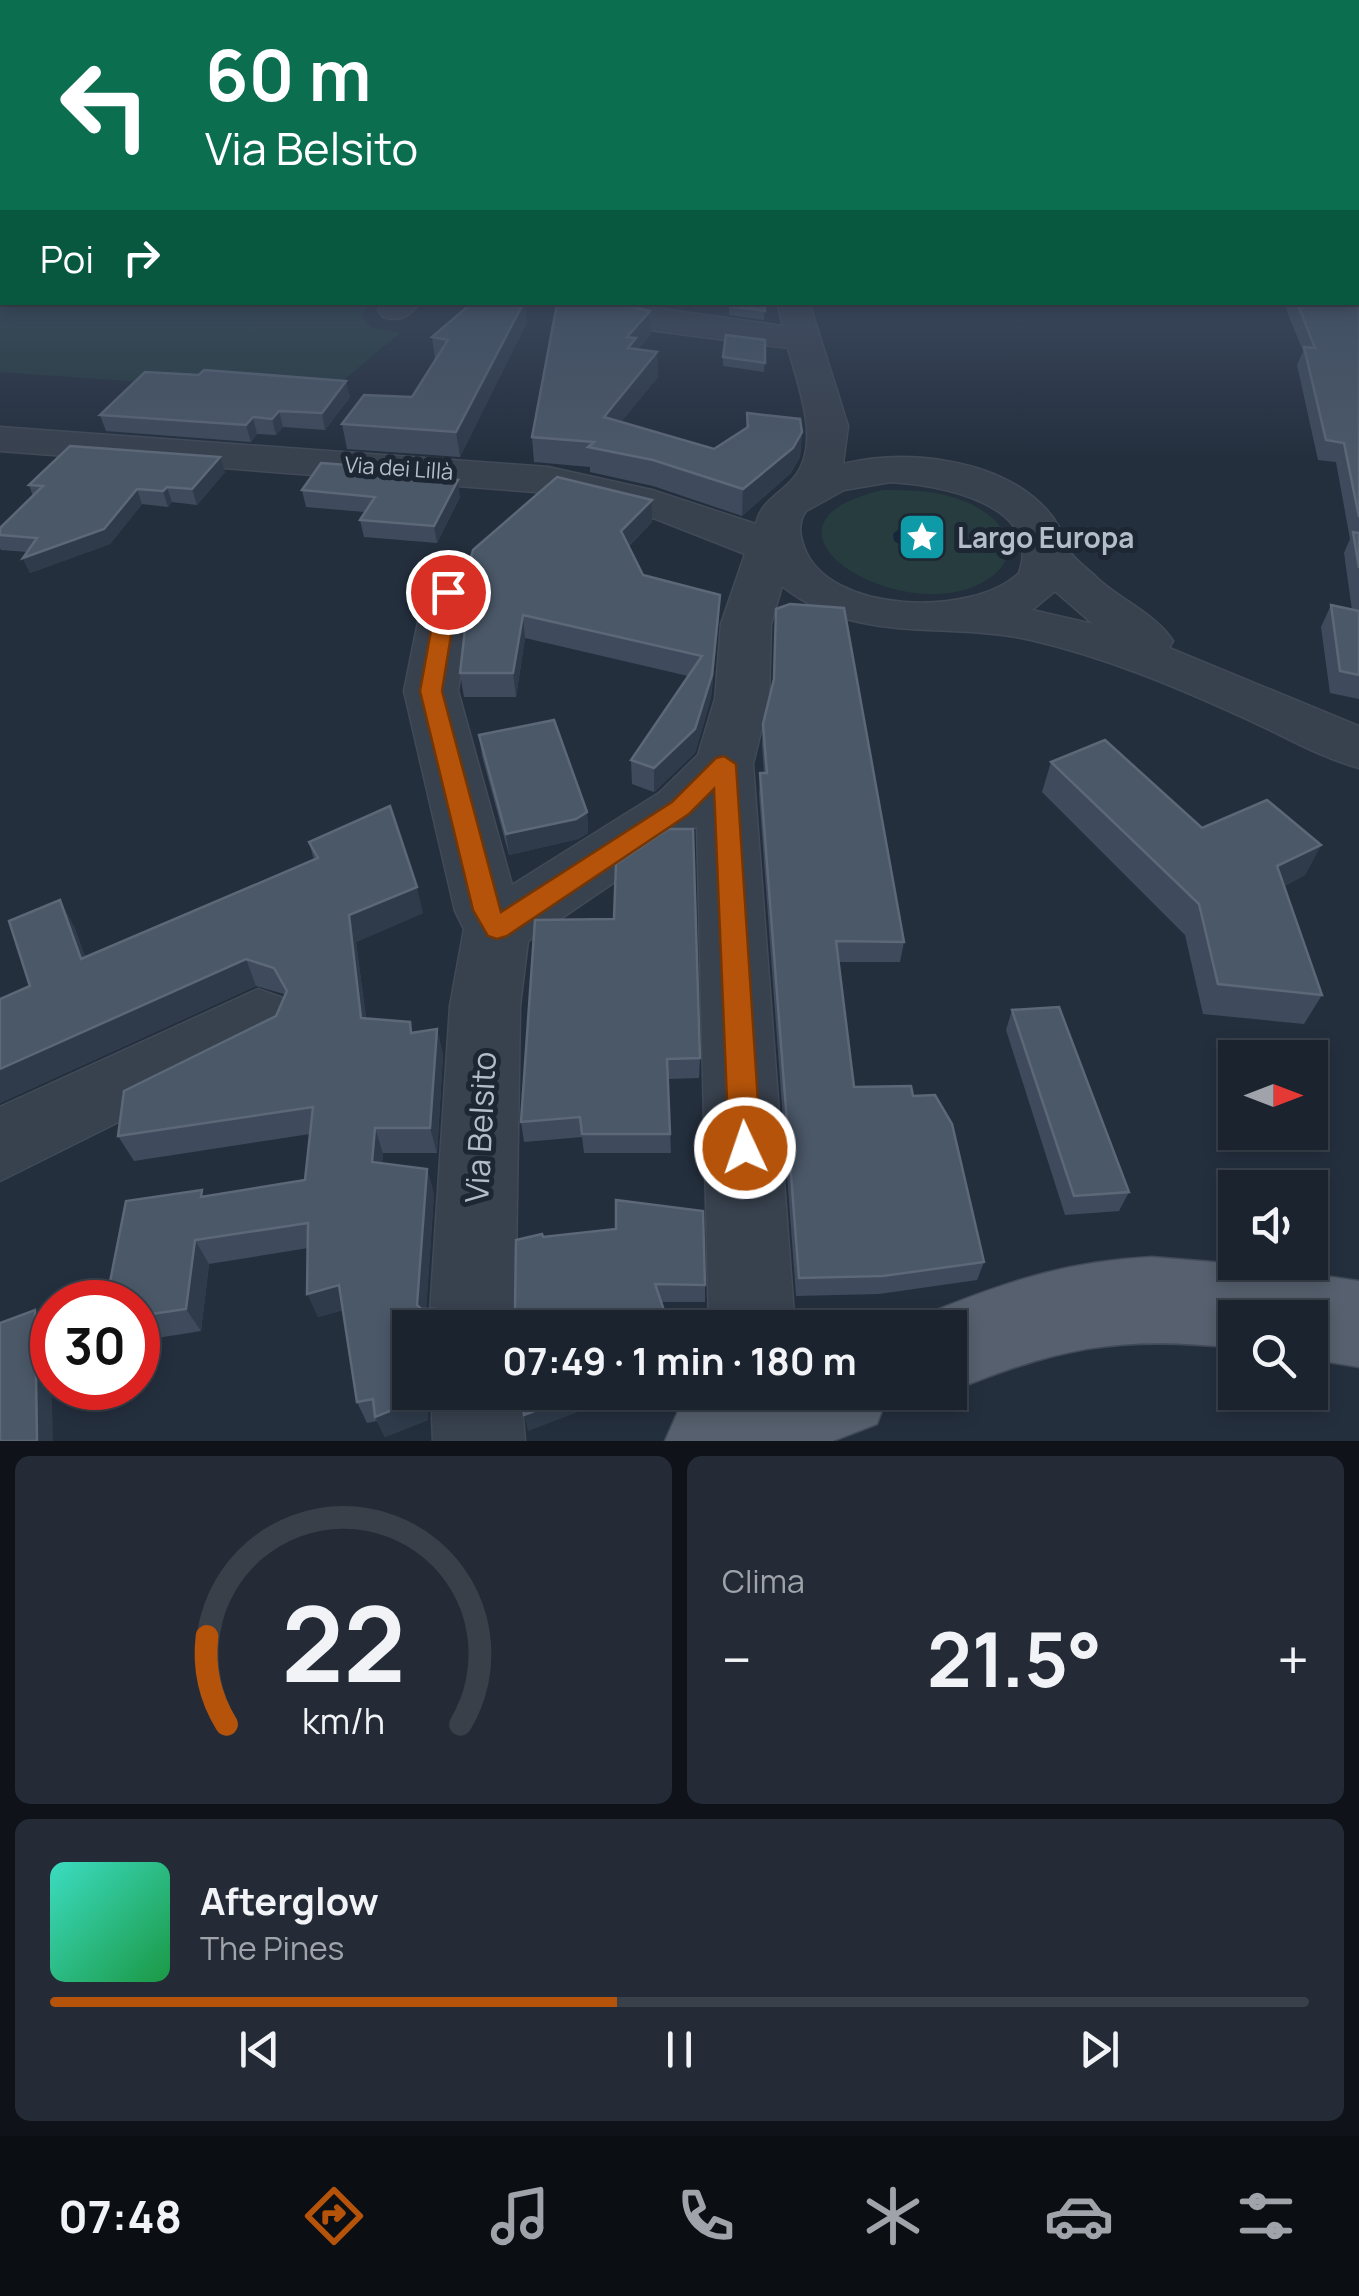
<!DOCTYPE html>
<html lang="it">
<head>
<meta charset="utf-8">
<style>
	body { margin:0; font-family:Manrope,sans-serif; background:#242b36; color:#f1f3f6; height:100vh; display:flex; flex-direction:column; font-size:38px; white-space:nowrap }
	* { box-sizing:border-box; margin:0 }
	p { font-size:32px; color:#a0a4aa }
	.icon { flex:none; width:55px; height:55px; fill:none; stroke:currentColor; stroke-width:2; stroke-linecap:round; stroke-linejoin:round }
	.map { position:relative; height:1441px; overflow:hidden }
	.drawer { display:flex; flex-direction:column; gap:15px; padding:15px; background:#0f1319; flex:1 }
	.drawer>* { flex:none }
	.banner { position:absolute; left:0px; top:0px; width:1360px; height:305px; box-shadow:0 5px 15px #0003,0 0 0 2px #39404a; background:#0b6e4f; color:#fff; overflow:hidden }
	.needle { width:65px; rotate:90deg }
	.controls { position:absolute; left:1218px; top:1040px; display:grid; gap:20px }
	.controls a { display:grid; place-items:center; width:110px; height:110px; border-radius:0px; background:#1b232e; box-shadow:0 5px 15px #0003,0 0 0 2px #39404a; font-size:50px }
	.speed { position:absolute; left:30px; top:1280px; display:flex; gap:20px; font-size:50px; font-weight:700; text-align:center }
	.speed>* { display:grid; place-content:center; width:130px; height:130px; border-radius:50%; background:#1b232e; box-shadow:0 5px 15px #0003,0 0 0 2px #39404a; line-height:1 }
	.speed .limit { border:15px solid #d22; background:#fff; color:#111 }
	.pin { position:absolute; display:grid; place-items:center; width:85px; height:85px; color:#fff; margin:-42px; border:5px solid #fff; border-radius:50%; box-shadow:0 2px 10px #0007 }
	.me { position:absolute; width:110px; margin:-55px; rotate:357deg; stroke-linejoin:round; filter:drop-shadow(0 0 8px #0008) }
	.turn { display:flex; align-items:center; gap:35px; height:210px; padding:0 40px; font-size:45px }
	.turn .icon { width:130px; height:130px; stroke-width:2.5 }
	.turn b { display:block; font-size:70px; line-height:85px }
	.then { display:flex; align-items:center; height:95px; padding:0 40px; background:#0003; gap:20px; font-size:38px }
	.big { font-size:75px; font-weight:700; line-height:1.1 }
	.drawer .card { flex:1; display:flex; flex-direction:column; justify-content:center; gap:15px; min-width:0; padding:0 35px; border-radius:15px; background:#242b36 }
	.drawer .dial { align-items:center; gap:0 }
	.dial svg { height:260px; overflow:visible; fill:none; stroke:#39404a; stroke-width:7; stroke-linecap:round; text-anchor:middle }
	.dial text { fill:#f1f3f6; stroke:none }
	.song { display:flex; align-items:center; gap:30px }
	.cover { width:120px; height:120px; border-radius:15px; background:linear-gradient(135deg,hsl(170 70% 55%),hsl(140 70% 35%)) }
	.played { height:10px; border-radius:5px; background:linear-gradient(90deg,#b45309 45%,#39404a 45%) }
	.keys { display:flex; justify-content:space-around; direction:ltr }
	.heat { display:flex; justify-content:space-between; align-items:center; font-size:55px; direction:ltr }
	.drawer .tiles { flex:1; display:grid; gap:15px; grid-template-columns:1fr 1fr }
	.card:last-child { grid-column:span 2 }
	.trip { position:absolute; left:392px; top:1310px; width:575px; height:100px; border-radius:0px; background:#1b232e; box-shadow:0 5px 15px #0003,0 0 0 2px #39404a; font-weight:700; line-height:100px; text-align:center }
	.tab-bar { display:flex; height:160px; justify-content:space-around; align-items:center; background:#0b0e12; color:#a0a4aa }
	.tab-bar .icon { width:70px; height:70px }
	.tab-bar .active { color:#b45309 }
	.tab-bar b { font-size:45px; color:#f1f3f6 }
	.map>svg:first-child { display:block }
	.green { fill:#263c3f }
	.water { fill:#17263c }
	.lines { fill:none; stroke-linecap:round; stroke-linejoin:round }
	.minor-casing { stroke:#414a57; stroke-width:3 }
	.major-casing { stroke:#414a57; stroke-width:3 }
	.minor { fill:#38414e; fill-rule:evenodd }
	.major { fill:#56606e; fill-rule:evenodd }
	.wall { fill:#3f4b5c }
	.shaded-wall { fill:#2f3b4b }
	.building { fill:#4b5868; stroke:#5c6777; stroke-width:2.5 }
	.route { fill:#b45309; stroke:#753606; stroke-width:2.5 }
	.labels { text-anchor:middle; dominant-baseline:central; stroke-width:10; stroke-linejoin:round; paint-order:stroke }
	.far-street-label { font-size:22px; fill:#b4bcc9; stroke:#1d2633 }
	.poi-label { font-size:28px; font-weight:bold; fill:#b4bcc9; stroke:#1d2633; text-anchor:start }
	.near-street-label { font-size:32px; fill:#b4bcc9; stroke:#1d2633 }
</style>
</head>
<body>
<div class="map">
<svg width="1359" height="1441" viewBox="0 0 1359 1441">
	<rect width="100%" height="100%" fill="#242f3e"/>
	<g class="green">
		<polygon points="0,255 2,302 371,303 362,316 370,327 400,333 326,395 0,372"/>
		<path d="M883 490C911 490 939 490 966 502 1018 524 1026 569 967 589 882 617 739 523 883 490Z"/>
	</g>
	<polygon class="water" points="918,526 936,534 937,546 910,551 894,541 893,534 900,528"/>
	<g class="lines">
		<g class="minor-casing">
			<g id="minor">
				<path d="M383 302H420C410 317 400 322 383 317L378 310Z"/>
				<path d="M556 302H612L783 326 778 307 781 302H809L848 426 843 464C905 449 993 458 1041 504 1056 518 1062 532 1069 550 1074 560 1088 569 1096 577 1120 600 1156 614 1173 641L1169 648 1359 726V768C1318 757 1279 733 1240 716 1172 685 1104 657 1031 640 944 620 859 647 782 586L771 624 769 699 753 764 795 1328H709L697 826 528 941 520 1006 515 1328H429L450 1006 464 929 455 911 404 691 424 592 431 582 448 577 465 582 472 592 458 691 512 885 659 793 698 755 715 699 721 624 745 554 656 519 548 493 0 451V427L548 467 652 490 756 524C760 504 776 496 789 483 825 450 798 386 788 348L626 327 560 309ZM891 482C938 485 1044 503 1019 573 974 617 828 615 804 547 799 534 798 522 806 511L844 490ZM1055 591 1093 624 1032 610Z"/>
				<polygon points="258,989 283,998 293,1019 283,1040 0,1181 0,1107"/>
				<polygon points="431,1392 521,1392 525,1441 433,1441"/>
			</g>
		</g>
		<g class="major-casing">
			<g id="major">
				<path d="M1152 1257 1250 1265 1359 1281V1367L1310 1359V1318H1235V1348C1121 1335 1055 1348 950 1392V1328H915L919 1317C1000 1284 1064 1261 1152 1257Z"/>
				<polygon points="718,1392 889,1392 877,1424 833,1441 665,1441 679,1409"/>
			</g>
		</g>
		<use href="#minor" class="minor"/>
		<use href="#major" class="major"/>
	</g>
	<g class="wall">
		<polygon points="1359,255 1359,699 1330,693 1321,627 1331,605 1352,610 1344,553 1350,539 1336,462 1318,460 1297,365 1303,351 1283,302 1358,302"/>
		<polygon points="635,302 678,302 674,307"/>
		<polygon points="572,306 650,311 651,334 638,349 657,352 658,377 621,422 714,449 746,429 747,413 802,432 800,457 791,473 742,516 653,486 590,472 590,467 534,462 532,437"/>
		<polygon points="729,306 765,307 764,320 729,315"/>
		<polygon points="527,322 460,457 347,449 342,424 412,397 435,360 432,337"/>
		<polygon points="765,340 764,372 723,366 723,357"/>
		<polygon points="350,397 325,430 283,427 276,435 257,434 251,442 106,431 100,415"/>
		<polygon points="225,472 197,505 172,502 168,507 142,504 110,544 30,573 23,558 27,552 1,550 0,548 0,535 33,496 29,485"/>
		<polygon points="441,472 442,479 460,497 437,543 364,537 360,520 365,512 306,507 302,490"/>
		<polygon points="652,500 652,522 629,546 643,575 719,618 711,698 695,753 654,792 632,784 631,760 688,676 525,638 516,697 464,697 460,673 471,578 469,564"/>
		<polygon points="776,609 904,942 900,962 839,962 854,1087 913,1096 984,1262 977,1280 879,1294 796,1296 759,794 760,773 764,773 762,744 763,724 773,683"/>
		<polygon points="479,735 587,812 588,833 578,839 509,855 482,756"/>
		<polygon points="1051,762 1202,828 1321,845 1305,875 1284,886 1322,995 1304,1024 1203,1014 1185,935 1042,792"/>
		<polygon points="309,842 423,913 356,942 366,1018 413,1033 437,1029 443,1055 437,1153 383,1153 382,1163 427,1169 434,1194 426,1309 435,1309 441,1328 410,1328 410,1392 427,1392 428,1420 385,1437 377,1421 367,1423 357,1402 343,1310 318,1317 308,1248 209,1264 201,1331 138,1341 138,1302 206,1196 305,1180 310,1134 134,1161 118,1136 276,1016 284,994 256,986 0,1103 0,999 30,986 74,926 85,957 314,860"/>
		<polygon points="535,920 700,1058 699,1078 668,1079 671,1153 584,1153 582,1137 524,1142 521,1122"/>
		<polygon points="1012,1010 1129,1192 1119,1211 1065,1215 1006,1030"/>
		<polygon points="543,1237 705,1285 705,1302 661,1302 515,1310"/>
	</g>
	<g class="shaded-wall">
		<polygon points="524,302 525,302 527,322 460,457 456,432"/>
		<polygon points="650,311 651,334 636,351 628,372 627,337"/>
		<polygon points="657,352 658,377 605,442 604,417"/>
		<polygon points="346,381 350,397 325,430 322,413"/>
		<polygon points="279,411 283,427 276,435 272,419"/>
		<polygon points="253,417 257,434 251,442 246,425"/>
		<polygon points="802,432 800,457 791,473 742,516 743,489"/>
		<polygon points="220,457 225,472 197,505 192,489"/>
		<polygon points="458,480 460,497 437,543 434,526"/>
		<polygon points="167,487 172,502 168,507 163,491"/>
		<polygon points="137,489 142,504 110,544 30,573 23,558"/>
		<polygon points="652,500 652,522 621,553 621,531"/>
		<polygon points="720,595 711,698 695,753 654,792 654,768 695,729"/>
		<polygon points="523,615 525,638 516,697 513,673"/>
		<polygon points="587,812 588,833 578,839 509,855 506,834"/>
		<polygon points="1321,845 1305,875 1262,896 1277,866"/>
		<polygon points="417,887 423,913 356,942 369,1043 361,1018 349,915"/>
		<polygon points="60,900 74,926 95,985 81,959"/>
		<polygon points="246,959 256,986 0,1103 0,1069"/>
		<polygon points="437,1029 443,1055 437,1153 430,1128"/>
		<polygon points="375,1128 383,1153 381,1186 372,1162"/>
		<polygon points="427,1169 434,1194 425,1328 417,1305"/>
		<polygon points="195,1240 209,1264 201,1331 186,1309"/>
		<polygon points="339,1285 349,1308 318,1317 307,1294"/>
		<polygon points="435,1309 441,1328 434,1328"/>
		<polygon points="35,1310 50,1328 53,1441 37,1441"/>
		<polygon points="420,1392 427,1392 428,1420 385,1437 375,1417"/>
		<polygon points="585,1392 631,1392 528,1431 524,1415"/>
	</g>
	<g class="building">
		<polygon points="1358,255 1359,255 1359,517 1344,443 1326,440 1304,347 1315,348 1297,302 1358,302"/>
		<polygon points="473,302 524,302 456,432 342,424 364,395 412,397 448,340 432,337"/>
		<polygon points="575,302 612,302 650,311 627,337 636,338 628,348 657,352 604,417 714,449 748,427 747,413 800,419 802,432 793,448 743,489 653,460 588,447 594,442 532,437 557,304 572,306"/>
		<polygon points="729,306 765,307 765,311"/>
		<polygon points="726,335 765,340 765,363 723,357"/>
		<polygon points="204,370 346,381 322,413 279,411 272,419 253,417 246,425 100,415 145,372 199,375"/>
		<polygon points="70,446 220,457 192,489 167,487 163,491 137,489 104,529 23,558 37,538 0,535 0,528 43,486 29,485"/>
		<polygon points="321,463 441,472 438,479 458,480 434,526 360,520 375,497 302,490"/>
		<polygon points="557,477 652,500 621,531 643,575 720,595 712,675 695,729 654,768 631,760 702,656 523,615 513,673 460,673 472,570 469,564 473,550"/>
		<polygon points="1353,532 1359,533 1359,568"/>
		<polygon points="790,604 844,608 904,942 836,941 854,1087 911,1086 913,1096 935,1095 952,1124 984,1262 883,1276 799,1278 760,773 767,773 763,724 774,679 776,609"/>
		<polygon points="1331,605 1359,611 1359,675 1340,671"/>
		<polygon points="554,720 587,812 576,819 506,834 479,735"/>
		<polygon points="1105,740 1202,828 1267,800 1321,845 1277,866 1322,995 1218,984 1199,904 1051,762"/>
		<polygon points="390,806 417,887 349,915 361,1018 410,1022 411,1033 437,1029 430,1128 375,1128 372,1162 427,1169 417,1305 421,1309 435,1309 434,1328 410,1328 410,1392 420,1392 420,1399 375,1417 373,1399 357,1402 339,1285 307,1294 308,1223 195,1240 186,1309 138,1316 138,1302 106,1302 126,1201 202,1190 201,1197 305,1180 313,1107 118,1136 124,1091 276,1016 287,991 274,968 246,959 0,1069 0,999 30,986 9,921 60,900 81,959 318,858 309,842"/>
		<polygon points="668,829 693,829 700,1058 667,1059 670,1134 582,1134 580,1117 521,1122 535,920 614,919 616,864"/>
		<polygon points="1059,1007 1129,1192 1074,1196 1012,1010"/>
		<polygon points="616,1200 703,1211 705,1285 655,1284 670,1328 497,1328 495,1314 515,1310 516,1240 542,1234 543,1237 616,1229"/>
		<polygon points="35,1310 37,1441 0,1441 0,1323"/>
		<polygon points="522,1392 585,1392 524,1415"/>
	</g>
	<linearGradient id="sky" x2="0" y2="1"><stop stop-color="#141a22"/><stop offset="0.56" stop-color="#3f4d63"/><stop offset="1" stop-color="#3f4d63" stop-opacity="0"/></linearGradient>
	<rect width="1359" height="457" fill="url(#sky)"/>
	<polygon class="route" points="448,586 458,592 442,691 501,912 672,802 716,758 724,756 736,764 761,1148 756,1159 745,1163 734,1159 729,1148 714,789 689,814 507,936 497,939 488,936 473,910 420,691 438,592"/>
	<defs>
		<g id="sight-square" transform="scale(2.5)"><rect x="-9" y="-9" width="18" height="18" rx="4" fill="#0f9aa8" stroke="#1d2633"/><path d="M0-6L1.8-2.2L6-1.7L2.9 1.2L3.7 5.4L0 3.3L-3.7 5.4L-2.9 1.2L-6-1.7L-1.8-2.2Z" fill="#fff"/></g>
	</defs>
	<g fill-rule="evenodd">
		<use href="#sight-square" x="922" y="537"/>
	</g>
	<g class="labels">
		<g class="far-street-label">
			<text transform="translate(399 468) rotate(4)">Via dei Lillà</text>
		</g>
		<g class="poi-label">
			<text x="957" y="537">Largo Europa</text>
		</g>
		<g class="near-street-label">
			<text transform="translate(480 1127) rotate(-87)">Via Belsito</text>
		</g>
	</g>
</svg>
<div class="controls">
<a><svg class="needle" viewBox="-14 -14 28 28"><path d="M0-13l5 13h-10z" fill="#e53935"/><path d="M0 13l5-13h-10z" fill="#a0a4aa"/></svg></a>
<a><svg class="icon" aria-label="sound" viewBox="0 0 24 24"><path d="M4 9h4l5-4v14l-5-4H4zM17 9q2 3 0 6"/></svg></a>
<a><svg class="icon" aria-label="search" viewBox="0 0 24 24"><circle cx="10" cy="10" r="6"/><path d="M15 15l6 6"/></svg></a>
</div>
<div class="speed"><div class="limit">30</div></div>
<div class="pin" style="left:448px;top:592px;background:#d93025"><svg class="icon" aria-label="arrive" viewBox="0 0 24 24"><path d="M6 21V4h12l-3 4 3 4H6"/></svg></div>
<svg class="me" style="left:745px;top:1148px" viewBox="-20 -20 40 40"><circle r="17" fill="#b45309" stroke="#fff" stroke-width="3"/><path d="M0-11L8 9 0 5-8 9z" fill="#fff"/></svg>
<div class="trip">07:49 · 1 min · 180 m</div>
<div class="banner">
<div class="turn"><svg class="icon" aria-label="left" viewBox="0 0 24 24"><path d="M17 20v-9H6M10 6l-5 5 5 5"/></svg><div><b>60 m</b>Via Belsito</div></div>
<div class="then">Poi<svg class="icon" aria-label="right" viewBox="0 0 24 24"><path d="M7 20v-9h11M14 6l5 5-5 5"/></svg></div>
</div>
</div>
<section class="drawer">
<div class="tiles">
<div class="card dial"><svg viewBox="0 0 100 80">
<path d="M14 69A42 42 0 1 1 86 69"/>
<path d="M14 69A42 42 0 0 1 8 42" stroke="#b45309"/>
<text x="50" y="56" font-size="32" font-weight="700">22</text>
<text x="50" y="72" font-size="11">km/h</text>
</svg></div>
<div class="card"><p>Clima</p>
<div class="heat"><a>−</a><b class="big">21.5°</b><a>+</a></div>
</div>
<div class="card">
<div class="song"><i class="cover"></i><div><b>Afterglow</b><p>The Pines</p></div></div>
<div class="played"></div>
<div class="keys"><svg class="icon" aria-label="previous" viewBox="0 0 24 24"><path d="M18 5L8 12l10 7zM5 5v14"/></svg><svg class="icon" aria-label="pause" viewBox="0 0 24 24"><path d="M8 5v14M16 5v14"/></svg><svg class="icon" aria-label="next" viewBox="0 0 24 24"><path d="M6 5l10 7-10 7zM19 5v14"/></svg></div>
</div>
</div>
</section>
<nav class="tab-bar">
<b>07:48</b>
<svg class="icon active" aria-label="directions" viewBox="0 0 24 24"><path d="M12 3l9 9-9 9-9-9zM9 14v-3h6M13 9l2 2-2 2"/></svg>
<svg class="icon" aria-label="music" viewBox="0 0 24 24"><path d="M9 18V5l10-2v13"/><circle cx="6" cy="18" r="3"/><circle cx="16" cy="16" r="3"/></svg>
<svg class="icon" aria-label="phone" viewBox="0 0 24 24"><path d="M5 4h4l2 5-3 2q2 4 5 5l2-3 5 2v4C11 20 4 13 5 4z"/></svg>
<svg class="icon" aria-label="climate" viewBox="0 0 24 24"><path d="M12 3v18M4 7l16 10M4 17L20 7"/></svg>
<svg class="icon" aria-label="car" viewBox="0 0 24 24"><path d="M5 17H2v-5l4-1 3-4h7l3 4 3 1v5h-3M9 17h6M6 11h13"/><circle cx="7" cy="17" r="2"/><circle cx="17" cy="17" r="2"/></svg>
<svg class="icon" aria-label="filters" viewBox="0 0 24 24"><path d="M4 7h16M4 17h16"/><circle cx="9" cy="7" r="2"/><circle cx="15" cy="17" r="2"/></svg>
</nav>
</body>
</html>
